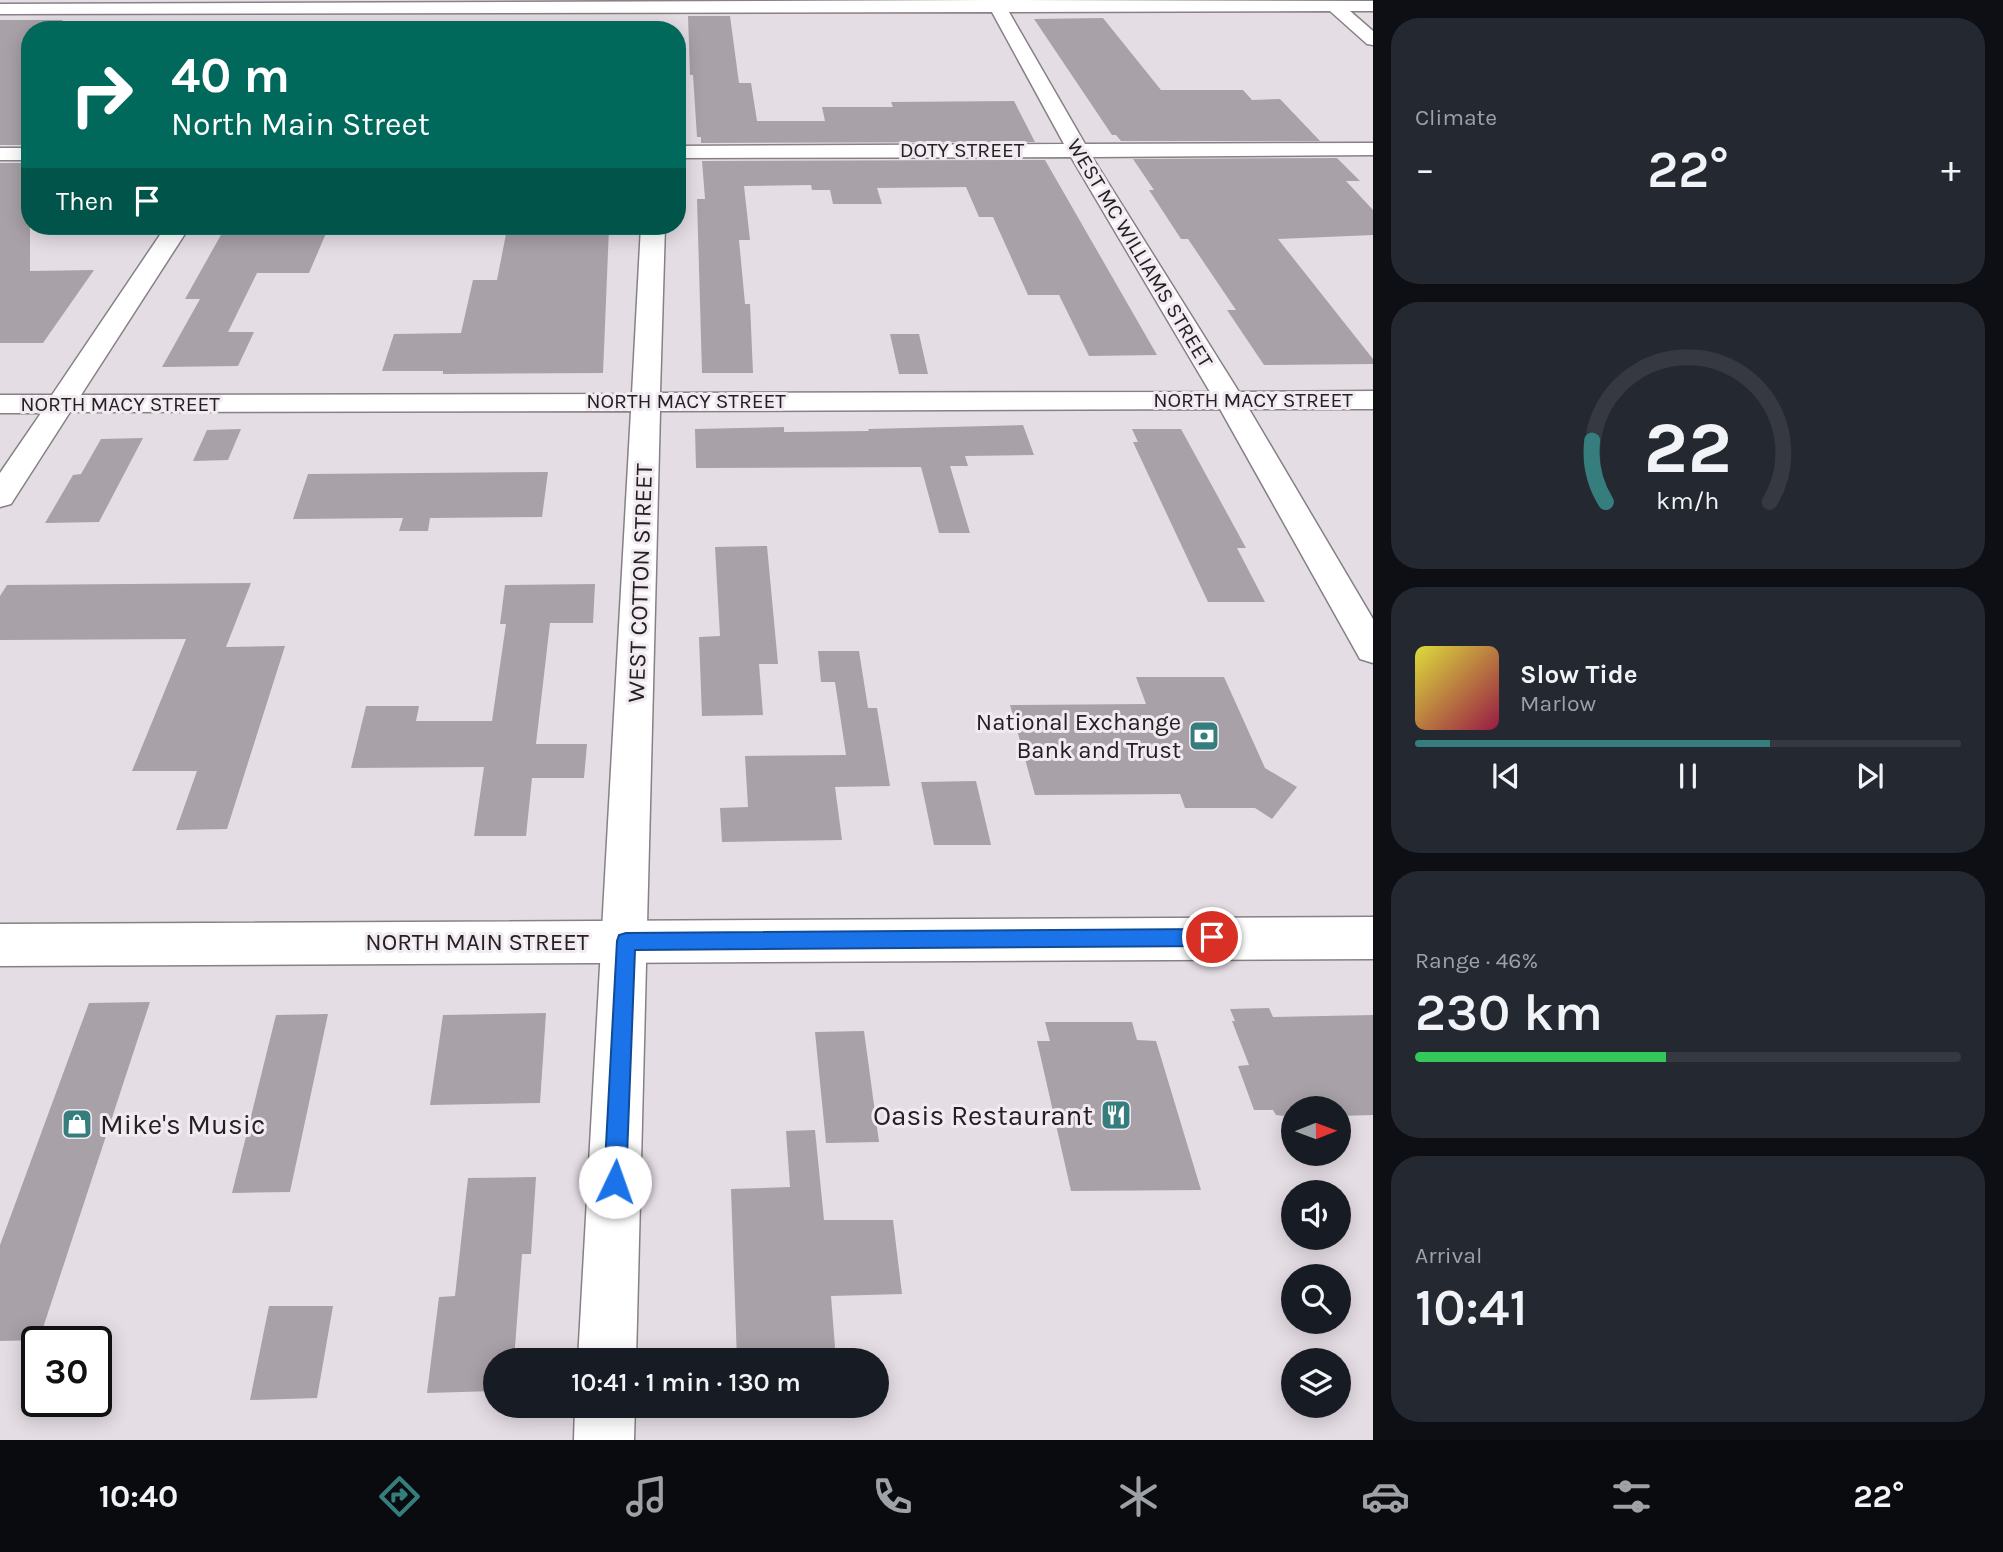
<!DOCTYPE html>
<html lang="en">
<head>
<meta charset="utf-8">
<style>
	body { margin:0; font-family:Karla,sans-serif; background:#242831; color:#f1f3f6; height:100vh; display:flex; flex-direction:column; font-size:26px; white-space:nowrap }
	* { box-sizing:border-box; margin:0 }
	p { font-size:23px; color:#9ea1a6 }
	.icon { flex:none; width:38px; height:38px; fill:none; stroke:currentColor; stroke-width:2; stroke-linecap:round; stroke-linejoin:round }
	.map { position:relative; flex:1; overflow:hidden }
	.panel { display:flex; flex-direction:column; gap:18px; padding:18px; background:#0d0f14; width:630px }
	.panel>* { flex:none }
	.hud { position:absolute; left:21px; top:21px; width:665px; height:214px; border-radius:28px; box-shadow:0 4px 18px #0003; background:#00695c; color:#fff; overflow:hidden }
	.needle { width:46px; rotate:89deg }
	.tools { position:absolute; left:1281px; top:1096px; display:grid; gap:14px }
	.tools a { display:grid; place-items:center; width:70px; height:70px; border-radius:50%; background:#171b24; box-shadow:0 4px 18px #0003; font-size:35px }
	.speed { position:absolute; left:21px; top:1326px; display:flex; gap:14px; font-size:35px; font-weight:700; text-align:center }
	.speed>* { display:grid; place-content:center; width:91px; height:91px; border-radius:50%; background:#171b24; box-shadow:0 4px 18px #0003; line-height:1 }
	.speed .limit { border:4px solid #111; border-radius:10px; background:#fff; color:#111 }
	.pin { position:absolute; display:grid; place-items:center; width:60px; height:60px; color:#fff; margin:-30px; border:4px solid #fff; border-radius:50%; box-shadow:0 2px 7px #0007 }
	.me { position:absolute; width:77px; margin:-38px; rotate:3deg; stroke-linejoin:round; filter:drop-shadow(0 0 5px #0008) }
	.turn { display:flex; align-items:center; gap:24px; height:147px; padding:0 35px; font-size:32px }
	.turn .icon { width:91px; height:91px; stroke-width:2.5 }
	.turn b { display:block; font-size:49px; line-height:60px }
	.then { display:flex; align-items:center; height:66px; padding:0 35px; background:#0003; gap:14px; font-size:26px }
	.big { font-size:52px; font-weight:600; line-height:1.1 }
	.panel .widget { flex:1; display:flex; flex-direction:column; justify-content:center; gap:10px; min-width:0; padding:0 24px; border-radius:28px; background:#242831 }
	.panel .dial { align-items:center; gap:0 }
	.dial svg { height:182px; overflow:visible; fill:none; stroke:#363941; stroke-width:7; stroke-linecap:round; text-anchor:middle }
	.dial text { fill:#f1f3f6; stroke:none }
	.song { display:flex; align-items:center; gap:21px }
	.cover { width:84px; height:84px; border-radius:10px; background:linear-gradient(135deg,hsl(60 70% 55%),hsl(340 70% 35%)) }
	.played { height:7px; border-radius:4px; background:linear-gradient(90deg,#357e7d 65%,#363941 65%) }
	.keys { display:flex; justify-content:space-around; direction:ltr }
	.heat { display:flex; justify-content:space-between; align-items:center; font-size:38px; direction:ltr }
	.charge { height:10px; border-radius:5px; background:linear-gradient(90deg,#34c759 46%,#363941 0) }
	.trip { position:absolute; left:483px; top:1348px; width:406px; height:70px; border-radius:35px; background:#171b24; box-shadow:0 4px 18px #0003; font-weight:600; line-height:70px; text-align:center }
	.menu { display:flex; height:112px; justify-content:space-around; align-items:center; background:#090b0e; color:#9ea1a6 }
	.menu .icon { width:49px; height:49px }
	.menu .selected { color:#357e7d }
	.menu b { font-size:32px; color:#f1f3f6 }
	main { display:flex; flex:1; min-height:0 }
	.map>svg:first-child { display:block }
	.building { fill:#a8a1a7 }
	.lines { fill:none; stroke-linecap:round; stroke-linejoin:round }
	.minor-casing { stroke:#878086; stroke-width:3 }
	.major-casing { stroke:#878086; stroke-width:3 }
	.minor { fill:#fff; fill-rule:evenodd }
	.major { fill:#fff; fill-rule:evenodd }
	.route { fill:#1a73e8; stroke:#114b97; stroke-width:2 }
	.labels { text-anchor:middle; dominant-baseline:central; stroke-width:6; stroke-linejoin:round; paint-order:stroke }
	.far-street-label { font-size:21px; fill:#242123; stroke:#f2eaf1 }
	.street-label { font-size:24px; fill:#242123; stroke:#f2eaf1 }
	.poi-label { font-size:24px; fill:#242123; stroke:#f2eaf1; text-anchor:end }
	.near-poi-label { font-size:28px; fill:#242123; stroke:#f2eaf1; text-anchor:end }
</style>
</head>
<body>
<main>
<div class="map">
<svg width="1373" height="1440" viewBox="0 0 1373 1440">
	<rect width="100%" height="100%" fill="#e5dde4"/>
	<g class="building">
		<polygon points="688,16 730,16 739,83 751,83 757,121 825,121 822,107 893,107 891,102 1014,101 1035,142 701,143 701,137 697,137 693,75 690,75"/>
		<polygon points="1103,18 1161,90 1243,90 1252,100 1280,99 1320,141 1121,141 1116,135 1112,135 1034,19"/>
		<polygon points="0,20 63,20 52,30 30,30 30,145 0,145"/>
		<polygon points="1337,158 1360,181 1346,181 1373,210 1373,235 1278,239 1373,359 1373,364 1264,365 1227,310 1236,310 1188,239 1181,239 1149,190 1154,190 1133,159"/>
		<polygon points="1045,160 1157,355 1089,356 1059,295 1028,295 993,217 979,217 966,187 877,188 882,204 833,204 830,190 812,190 811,185 744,186 750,240 739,240 745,304 750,304 753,373 702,373 697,199 705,199 702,161"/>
		<polygon points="0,163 30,163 30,271 94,270 43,343 0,343"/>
		<polygon points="226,226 267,226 264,231 327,231 309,273 257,273 228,332 254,332 238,366 162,367 200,299 185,299"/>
		<polygon points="609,228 603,373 443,374 443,371 382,371 394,334 461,333 473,280 497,280 507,229"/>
		<polygon points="890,334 919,334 928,374 899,374"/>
		<polygon points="1023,425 1034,455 965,456 968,466 950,466 970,533 939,533 921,467 696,468 695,429 784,427 784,432 869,431 868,429"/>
		<polygon points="241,429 228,460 193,461 207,430"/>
		<polygon points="1132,429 1181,429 1246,548 1237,548 1265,602 1208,602 1133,442 1138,442"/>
		<polygon points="143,438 99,522 45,523 73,475 81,474 101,439"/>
		<polygon points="548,472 542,517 430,518 428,531 399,531 403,518 293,519 308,474"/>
		<polygon points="767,546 778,664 759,664 763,715 702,716 699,637 720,636 715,547"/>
		<polygon points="251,583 226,647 285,646 227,829 176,830 197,771 132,771 186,639 0,640 0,596 7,585"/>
		<polygon points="595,584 593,623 550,623 536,744 587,744 584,778 532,778 526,836 474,836 484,767 351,768 366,706 419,706 416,721 492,721 506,624 500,624 505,585"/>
		<polygon points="818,651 859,651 868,708 877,708 890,786 835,787 842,840 722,842 720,808 748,807 745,756 846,755 835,682 821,682"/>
		<polygon points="1136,677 1224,677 1265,768 1297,787 1272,819 1255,808 1185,808 1180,794 1035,795 1010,705 1146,704"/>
		<polygon points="976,781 991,845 934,845 921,782"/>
		<polygon points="150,1002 39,1340 0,1341 0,1245 89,1003"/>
		<polygon points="1269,1008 1273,1017 1373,1015 1373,1115 1339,1116 1339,1108 1293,1108 1293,1117 1276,1115 1273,1110 1254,1110 1238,1066 1249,1065 1232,1021 1235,1021 1230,1009"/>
		<polygon points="546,1013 540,1103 430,1105 443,1015"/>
		<polygon points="328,1014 290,1192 232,1193 276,1015"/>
		<polygon points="1045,1022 1132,1022 1137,1040 1156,1041 1201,1190 1071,1191 1037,1041 1050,1041"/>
		<polygon points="864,1031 879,1142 826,1143 815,1032"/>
		<polygon points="815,1130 824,1220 893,1220 902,1294 831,1296 836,1360 737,1360 731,1189 790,1187 786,1131"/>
		<polygon points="536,1177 531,1254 522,1254 514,1360 495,1360 495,1391 427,1393 439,1297 455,1296 468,1178"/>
		<polygon points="269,1306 333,1306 317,1398 250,1400"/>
	</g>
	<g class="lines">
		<g class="minor-casing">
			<g id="minor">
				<polygon points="986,0 1373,1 1373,11 1350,11 1373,31 1373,45 1367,44 1330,11 1009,12 1085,144 1373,143 1373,155 1092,157 1239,392 1373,391 1373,409 1249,409 1373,619 1373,663 1360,659 1220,409 660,411 636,1360 578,1360 631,411 70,412 11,504 0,507 0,473 41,413 0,413 0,395 52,395 166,226 190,226 81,395 632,394 641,226 665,226 660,393 1210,392 1071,157 677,158 677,146 1064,144 992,12 0,14 0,4"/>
				<rect x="0" y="148" width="30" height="12"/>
				<polygon points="575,1405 635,1405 634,1440 574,1440"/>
			</g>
		</g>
		<g class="major-casing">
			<polygon id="major" points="1373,917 1373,959 0,966 0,924"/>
		</g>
		<use href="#minor" class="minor"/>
		<use href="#major" class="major"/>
	</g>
	<polygon class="route" points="1212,929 1219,931 1221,937 1219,943 1212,946 635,950 626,1182 623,1190 615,1193 607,1190 604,1182 617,941 619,935 626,933"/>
	<defs>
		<g id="bank-square" transform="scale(1.575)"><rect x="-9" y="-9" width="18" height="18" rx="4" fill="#357e7d" stroke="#f2eaf1"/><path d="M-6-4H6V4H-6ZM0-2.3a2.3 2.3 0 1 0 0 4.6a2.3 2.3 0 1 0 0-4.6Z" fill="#fff"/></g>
		<g id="restaurant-square" transform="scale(1.575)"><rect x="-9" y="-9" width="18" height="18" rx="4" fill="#357e7d" stroke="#f2eaf1"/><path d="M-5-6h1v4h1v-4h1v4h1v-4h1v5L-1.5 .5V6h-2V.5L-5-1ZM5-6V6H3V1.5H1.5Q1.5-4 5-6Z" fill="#fff"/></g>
		<g id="shop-square" transform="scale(1.575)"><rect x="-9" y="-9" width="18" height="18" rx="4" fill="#357e7d" stroke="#f2eaf1"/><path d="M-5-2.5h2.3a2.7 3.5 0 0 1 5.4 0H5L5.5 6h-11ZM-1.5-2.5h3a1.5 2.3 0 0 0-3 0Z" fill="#fff"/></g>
	</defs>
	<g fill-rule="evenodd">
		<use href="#bank-square" x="1204" y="736"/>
		<use href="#restaurant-square" x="1116" y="1115"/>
		<use href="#shop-square" x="77" y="1124"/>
	</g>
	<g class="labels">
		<g class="far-street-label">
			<text x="962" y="150">DOTY STREET</text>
			<text transform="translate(1140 253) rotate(59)">WEST MC WILLIAMS STREET</text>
			<text x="1253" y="400">NORTH MACY STREET</text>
			<text x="686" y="401">NORTH MACY STREET</text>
			<text x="120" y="404">NORTH MACY STREET</text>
		</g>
		<g class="street-label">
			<text transform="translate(640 583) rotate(-88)">WEST COTTON STREET</text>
			<text x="477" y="942">NORTH MAIN STREET</text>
		</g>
		<g class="poi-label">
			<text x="1181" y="722">National Exchange<tspan x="1181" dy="28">Bank and Trust</tspan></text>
		</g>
		<g class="near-poi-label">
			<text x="1093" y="1115">Oasis Restaurant</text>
			<text x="100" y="1124" text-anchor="start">Mike's Music</text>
		</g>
	</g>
</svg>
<div class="tools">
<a><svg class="needle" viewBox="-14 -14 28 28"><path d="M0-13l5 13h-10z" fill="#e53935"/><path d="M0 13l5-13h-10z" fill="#9ea1a6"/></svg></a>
<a><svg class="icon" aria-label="sound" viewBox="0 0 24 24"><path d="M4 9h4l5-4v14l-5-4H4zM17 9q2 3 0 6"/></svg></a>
<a><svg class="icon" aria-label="search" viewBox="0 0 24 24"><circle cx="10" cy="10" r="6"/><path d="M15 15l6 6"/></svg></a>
<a><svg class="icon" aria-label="layers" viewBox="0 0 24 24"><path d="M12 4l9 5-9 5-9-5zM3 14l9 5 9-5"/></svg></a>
</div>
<div class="speed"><div class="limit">30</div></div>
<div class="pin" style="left:1212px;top:937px;background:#d93025"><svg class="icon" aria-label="arrive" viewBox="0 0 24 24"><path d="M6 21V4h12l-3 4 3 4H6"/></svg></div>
<svg class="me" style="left:615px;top:1182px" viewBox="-20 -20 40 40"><circle r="19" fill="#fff"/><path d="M0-13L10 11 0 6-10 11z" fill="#1a73e8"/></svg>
<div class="trip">10:41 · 1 min · 130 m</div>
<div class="hud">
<div class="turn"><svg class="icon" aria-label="right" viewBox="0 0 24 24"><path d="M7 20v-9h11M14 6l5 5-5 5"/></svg><div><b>40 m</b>North Main Street</div></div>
<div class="then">Then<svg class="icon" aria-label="arrive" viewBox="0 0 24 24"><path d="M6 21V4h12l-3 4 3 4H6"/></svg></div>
</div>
</div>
<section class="panel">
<div class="widget"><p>Climate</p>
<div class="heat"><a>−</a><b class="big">22°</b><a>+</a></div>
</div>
<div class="widget dial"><svg viewBox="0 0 100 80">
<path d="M14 69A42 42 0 1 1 86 69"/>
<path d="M14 69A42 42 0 0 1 8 42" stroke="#357e7d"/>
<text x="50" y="56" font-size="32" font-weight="700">22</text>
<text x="50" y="72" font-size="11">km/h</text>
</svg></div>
<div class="widget">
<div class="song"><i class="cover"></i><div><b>Slow Tide</b><p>Marlow</p></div></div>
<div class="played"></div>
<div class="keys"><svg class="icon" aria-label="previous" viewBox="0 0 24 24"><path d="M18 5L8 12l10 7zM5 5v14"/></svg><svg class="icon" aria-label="pause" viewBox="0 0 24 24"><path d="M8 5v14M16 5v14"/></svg><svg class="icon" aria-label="next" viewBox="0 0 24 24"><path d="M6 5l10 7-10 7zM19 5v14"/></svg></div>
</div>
<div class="widget"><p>Range · 46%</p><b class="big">230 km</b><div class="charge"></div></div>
<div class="widget"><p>Arrival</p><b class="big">10:41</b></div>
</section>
</main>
<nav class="menu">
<b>10:40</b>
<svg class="icon selected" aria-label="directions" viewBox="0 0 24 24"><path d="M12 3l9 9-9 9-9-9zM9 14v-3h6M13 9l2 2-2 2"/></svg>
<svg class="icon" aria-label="music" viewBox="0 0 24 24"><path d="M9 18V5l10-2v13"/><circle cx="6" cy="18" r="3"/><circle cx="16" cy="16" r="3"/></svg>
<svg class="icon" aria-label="phone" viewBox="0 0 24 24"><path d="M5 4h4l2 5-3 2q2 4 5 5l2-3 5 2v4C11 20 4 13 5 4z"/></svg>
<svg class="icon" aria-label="climate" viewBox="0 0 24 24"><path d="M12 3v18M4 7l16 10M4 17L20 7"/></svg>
<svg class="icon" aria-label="car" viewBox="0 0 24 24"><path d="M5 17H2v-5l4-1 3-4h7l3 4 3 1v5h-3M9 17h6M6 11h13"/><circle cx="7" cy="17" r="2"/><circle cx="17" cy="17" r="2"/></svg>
<svg class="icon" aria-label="filters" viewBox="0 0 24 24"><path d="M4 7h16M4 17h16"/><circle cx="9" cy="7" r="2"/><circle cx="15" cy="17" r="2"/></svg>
<b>22°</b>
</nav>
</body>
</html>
